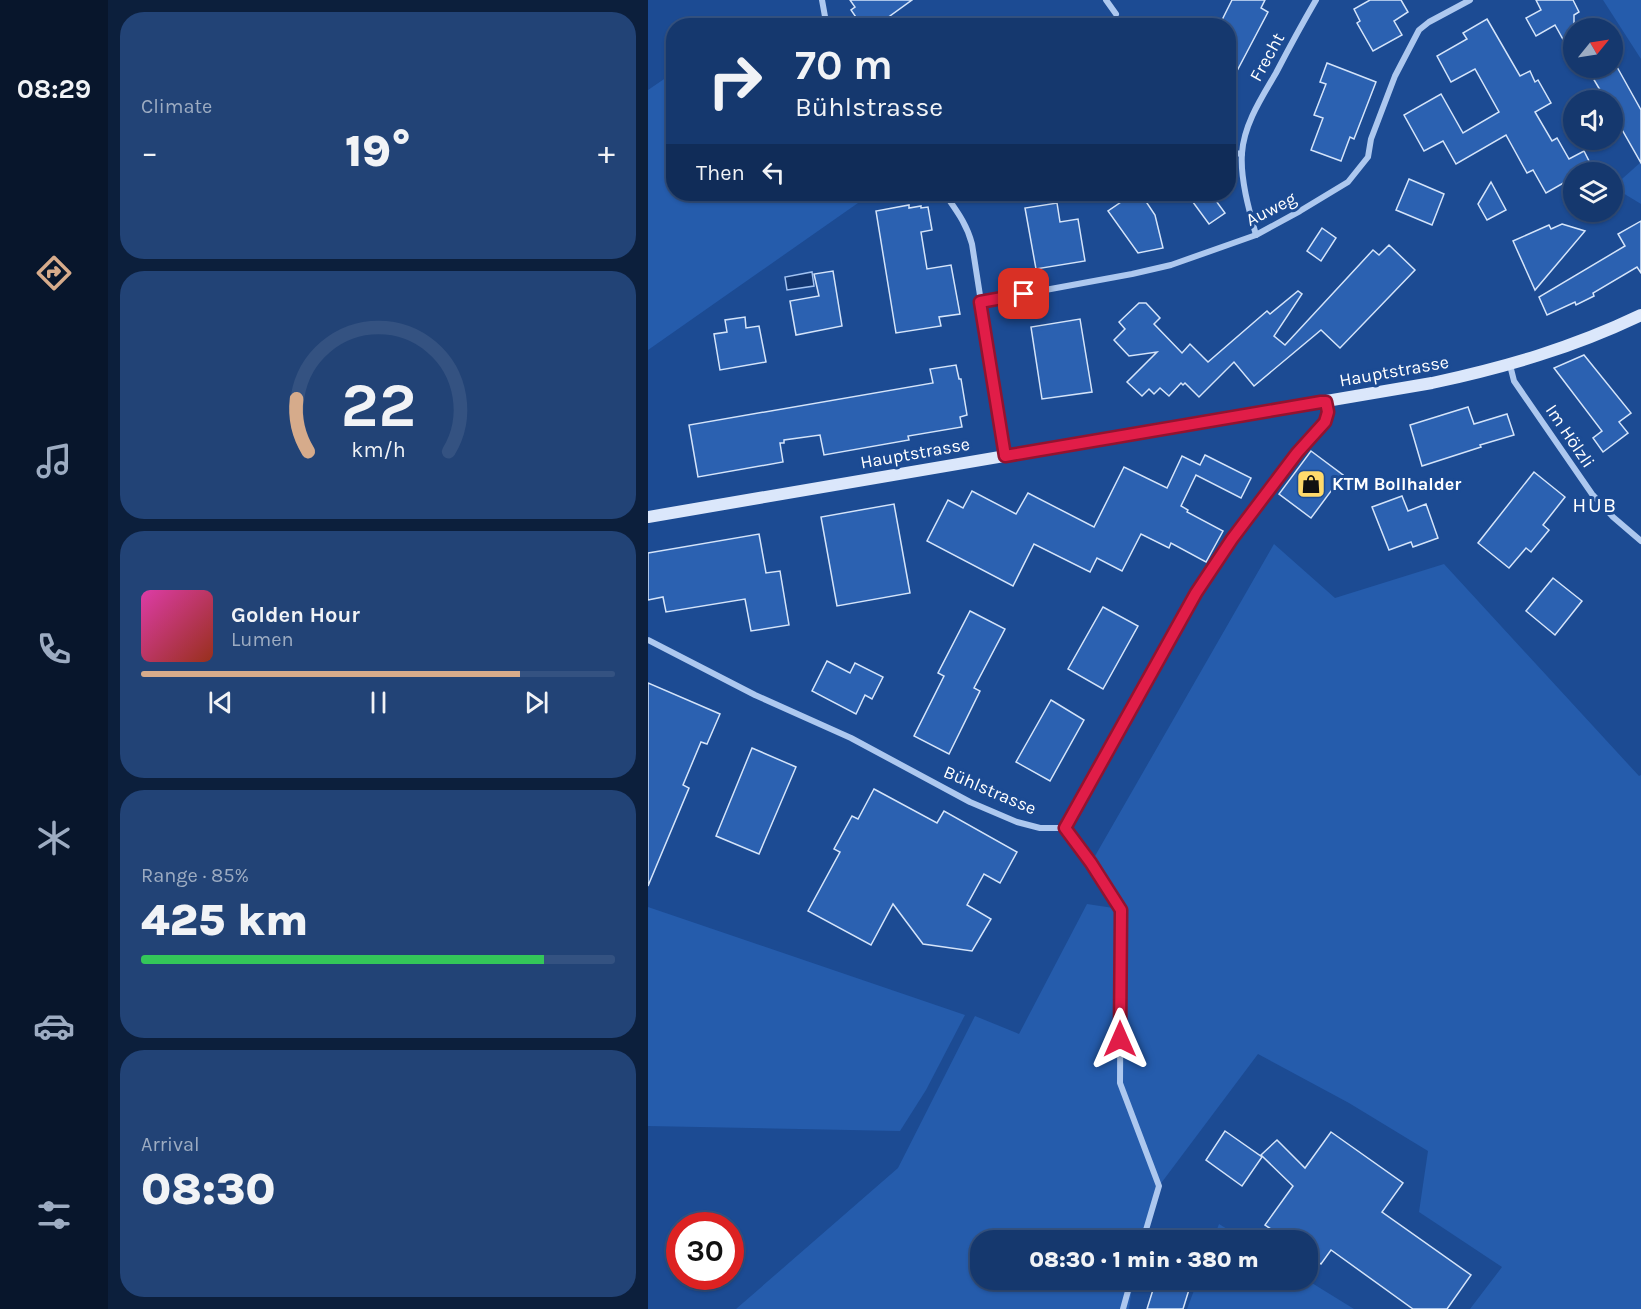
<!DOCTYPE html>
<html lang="en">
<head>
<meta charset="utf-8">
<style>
	body { margin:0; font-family:Karla,sans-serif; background:#224376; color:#f1f3f6; height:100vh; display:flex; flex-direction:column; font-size:22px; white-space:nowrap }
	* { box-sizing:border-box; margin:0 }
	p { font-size:20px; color:#9dacc2 }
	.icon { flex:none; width:33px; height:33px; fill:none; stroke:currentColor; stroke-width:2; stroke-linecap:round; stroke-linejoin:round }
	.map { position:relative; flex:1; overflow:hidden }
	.sheet { display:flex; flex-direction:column; gap:12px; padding:12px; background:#0c1f3c; width:540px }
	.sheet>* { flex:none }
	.guide { position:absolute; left:18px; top:18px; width:570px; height:183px; border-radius:24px; box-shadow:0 2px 4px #0004,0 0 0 2px #345281; background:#15386e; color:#f1f3f6; overflow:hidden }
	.needle { width:39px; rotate:60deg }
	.fabs { position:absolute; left:915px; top:18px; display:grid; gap:12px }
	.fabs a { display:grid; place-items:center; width:60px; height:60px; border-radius:50%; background:#15386e; box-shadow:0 2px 4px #0004,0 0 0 2px #345281; font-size:30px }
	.speed { position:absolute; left:18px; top:1212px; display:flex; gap:12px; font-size:30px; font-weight:700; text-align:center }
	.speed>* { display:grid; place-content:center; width:78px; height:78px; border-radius:50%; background:#15386e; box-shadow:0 2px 4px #0004,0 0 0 2px #345281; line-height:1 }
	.speed .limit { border:9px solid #d22; background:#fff; color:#111 }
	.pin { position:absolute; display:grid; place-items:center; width:51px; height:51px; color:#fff; margin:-26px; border-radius:12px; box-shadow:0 3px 9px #0006 }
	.me { position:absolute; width:66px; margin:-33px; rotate:0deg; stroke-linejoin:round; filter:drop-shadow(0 0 4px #0008) }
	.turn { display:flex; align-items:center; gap:21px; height:126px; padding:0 30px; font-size:27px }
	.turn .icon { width:78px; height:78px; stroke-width:2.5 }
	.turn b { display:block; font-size:42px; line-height:51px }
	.then { display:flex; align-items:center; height:57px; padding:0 30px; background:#0003; gap:12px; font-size:22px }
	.big { font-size:45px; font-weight:800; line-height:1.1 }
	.sheet .widget { flex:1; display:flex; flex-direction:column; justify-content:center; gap:9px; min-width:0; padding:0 21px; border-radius:24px; background:#224376 }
	.sheet .dial { align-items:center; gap:0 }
	.dial svg { height:156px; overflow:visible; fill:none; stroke:#345281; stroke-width:7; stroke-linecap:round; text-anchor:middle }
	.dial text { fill:#f1f3f6; stroke:none }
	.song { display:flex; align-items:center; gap:18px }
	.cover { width:72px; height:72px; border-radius:9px; background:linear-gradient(135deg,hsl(320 70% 55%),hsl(10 70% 35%)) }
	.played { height:6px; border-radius:3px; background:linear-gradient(90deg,#d6ab8b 80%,#345281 80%) }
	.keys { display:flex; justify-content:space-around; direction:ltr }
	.heat { display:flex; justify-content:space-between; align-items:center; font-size:33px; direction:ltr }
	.charge { height:9px; border-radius:4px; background:linear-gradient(90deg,#34c759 85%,#345281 0) }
	.trip { position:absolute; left:322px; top:1230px; width:348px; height:60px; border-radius:24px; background:#15386e; box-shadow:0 2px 4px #0004,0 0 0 2px #345281; font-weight:800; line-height:60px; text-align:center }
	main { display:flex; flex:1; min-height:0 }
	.menu { display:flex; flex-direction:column; width:108px; justify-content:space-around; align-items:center; background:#08162c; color:#9dacc2 }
	.menu .icon { width:42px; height:42px }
	.menu .selected { color:#d6ab8b }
	.menu b { font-size:27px; color:#f1f3f6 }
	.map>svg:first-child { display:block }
	.green { fill:#255cac }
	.water { fill:#133771; stroke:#a1c2f1; stroke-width:1.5 }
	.building { fill:#2b61b1; stroke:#d4e4fa; stroke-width:1.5 }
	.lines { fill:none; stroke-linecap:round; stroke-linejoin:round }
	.street { stroke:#adc8ef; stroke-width:6 }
	.secondary { stroke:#dbe7fb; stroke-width:12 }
	.route-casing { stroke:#92132f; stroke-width:15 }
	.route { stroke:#e11d48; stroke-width:10 }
	.labels { text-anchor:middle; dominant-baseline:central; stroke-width:6; stroke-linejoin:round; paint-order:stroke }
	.street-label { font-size:18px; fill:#fff; stroke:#1c4b93 }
	.poi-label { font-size:18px; font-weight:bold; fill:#fff; stroke:#1c4b93; text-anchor:start }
	.quarter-label { font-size:21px; letter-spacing:1.5px; fill:#fff; stroke:#1c4b93 }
</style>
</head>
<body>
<main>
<nav class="menu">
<b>08:29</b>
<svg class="icon selected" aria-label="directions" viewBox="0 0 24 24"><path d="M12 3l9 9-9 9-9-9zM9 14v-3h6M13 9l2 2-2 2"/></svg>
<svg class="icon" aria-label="music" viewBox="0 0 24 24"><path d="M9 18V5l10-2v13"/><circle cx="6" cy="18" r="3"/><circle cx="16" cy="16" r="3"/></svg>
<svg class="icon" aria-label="phone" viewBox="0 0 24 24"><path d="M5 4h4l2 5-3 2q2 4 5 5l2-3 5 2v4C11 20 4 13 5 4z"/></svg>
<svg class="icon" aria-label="climate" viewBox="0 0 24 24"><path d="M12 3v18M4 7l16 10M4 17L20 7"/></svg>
<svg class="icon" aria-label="car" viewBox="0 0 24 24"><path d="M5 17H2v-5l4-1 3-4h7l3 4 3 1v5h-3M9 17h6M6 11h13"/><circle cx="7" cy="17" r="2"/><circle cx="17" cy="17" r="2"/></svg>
<svg class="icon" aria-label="filters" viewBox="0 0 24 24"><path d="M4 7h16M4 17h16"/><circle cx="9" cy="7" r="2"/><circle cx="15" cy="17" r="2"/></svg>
</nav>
<section class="sheet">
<div class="widget"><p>Climate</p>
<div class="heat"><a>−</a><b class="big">19°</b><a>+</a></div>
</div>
<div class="widget dial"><svg viewBox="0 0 100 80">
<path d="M14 69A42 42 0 1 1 86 69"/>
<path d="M14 69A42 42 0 0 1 8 42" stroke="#d6ab8b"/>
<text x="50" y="56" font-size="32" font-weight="700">22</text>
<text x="50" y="72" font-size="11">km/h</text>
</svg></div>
<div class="widget">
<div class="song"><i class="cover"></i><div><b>Golden Hour</b><p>Lumen</p></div></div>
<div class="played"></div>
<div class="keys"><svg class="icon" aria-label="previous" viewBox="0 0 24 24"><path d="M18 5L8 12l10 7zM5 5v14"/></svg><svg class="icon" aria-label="pause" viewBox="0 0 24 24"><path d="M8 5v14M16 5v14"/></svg><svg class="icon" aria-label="next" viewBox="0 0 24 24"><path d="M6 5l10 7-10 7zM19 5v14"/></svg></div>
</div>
<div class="widget"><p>Range · 85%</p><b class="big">425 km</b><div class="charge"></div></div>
<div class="widget"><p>Arrival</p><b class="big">08:30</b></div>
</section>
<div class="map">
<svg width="993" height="1309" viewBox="0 0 993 1309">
	<rect width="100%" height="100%" fill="#1c4b93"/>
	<g class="green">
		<polygon points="955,0 993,0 993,59"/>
		<polygon points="25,73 26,194 204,194 210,203 0,350 0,90"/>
		<polygon points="993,162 993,204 965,187"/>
		<polygon points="626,544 687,598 796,564 991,776 993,775 993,1309 822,1309 854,1267 771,1212 780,1151 701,1103 610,1054 511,1186 495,1240 333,1240 333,1280 485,1280 481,1309 88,1309 250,1168 327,1016 371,1034 439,904 472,909 443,863"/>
		<polygon points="0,907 317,1015 278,1090 252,1131 0,1126"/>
		<polygon points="571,1224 597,1240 565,1240"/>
		<polygon points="550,1280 659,1280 706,1309 539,1309"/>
	</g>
	<polygon class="water" points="164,272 166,286 139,290 137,277"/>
	<g class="building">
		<polygon points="202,0 264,0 228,26 214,26 203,10 207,7"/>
		<polygon points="584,0 617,0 613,8 620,12 580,88 580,26 571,26"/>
		<polygon points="722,0 753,0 760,12 746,21 754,35 725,51 709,23 712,21 706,9"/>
		<polygon points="888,0 925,0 931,12 926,15 926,59 907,25 888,36 878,18 893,10"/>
		<polygon points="839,19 872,76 882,71 887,82 890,80 903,103 887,112 904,141 909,138 921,159 936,151 944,167 934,172 926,172 926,177 898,193 885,170 879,173 858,135 808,164 795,141 776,151 756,115 793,94 815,133 851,112 827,69 803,82 789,56 819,39 815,33"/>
		<polygon points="964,58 993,110 993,163 964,112 964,100 958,100 939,68 962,68 964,73"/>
		<polygon points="679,63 728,82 706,139 702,137 693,161 663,150 675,118 666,115 678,84 672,82"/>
		<polygon points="761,179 796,194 784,225 748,210"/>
		<polygon points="843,182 858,210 839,220 830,204"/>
		<polygon points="485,194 493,194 507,215 515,248 490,253 460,211"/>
		<polygon points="539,194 563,194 577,213 561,224"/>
		<polygon points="409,203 412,222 430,219 437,261 388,269 377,208"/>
		<polygon points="261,205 261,208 273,206 273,208 280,207 284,230 273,232 279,269 303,265 312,314 291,317 293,326 248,333 228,211"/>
		<polygon points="993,221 993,273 989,267 945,293 946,296 928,305 927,302 899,315 891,297 977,246 970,234"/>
		<polygon points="914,224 937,231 887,290 865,241 901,225 903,229"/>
		<polygon points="674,228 688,238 673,261 659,251"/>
		<polygon points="741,245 767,270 692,348 673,330 606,386 586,362 551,397 537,383 535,385 533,383 521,396 512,388 506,394 501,389 494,396 479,382 509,352 481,356 466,340 477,329 471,322 491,303 498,303 512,318 506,324 534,353 542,344 560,362 619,311 622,314 650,291 654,294 626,336 637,345 725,250 731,255"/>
		<polygon points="185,271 194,326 148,335 142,301 171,296 166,274"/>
		<polygon points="97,317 98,328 111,326 118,362 72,370 66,334 79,332 77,320"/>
		<polygon points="432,319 444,392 394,399 383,327"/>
		<polygon points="936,355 983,413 971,422 980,433 955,452 945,438 954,431 906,368"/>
		<polygon points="308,365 311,379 313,379 319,415 312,417 314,427 260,436 261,440 176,455 172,435 136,440 136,443 132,443 135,462 50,477 41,425 285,383 282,369"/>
		<polygon points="820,407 826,424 859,414 866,435 832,445 833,447 774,466 762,425"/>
		<polygon points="663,451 695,475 663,518 631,494"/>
		<polygon points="557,455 603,478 593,498 548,475 533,506 540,510 539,512 575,531 558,562 523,543 521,548 493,534 474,571 449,558 442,572 386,544 365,586 279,541 300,500 315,508 324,491 368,514 380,493 446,527 476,467 519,488 534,456 552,465"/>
		<polygon points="886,472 917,497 895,525 901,530 883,552 878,548 861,568 830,543"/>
		<polygon points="754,496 760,511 778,504 790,538 765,547 763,542 741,550 724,507"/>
		<polygon points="246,504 262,593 189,606 173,517"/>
		<polygon points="111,534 118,573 132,571 141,625 103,631 97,599 18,612 15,597 0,600 0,553"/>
		<polygon points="905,578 934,601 907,635 878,611"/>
		<polygon points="455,607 490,626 455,689 420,669"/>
		<polygon points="322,611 357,629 326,688 332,691 301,754 266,736 296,676 290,673"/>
		<polygon points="179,661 202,673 207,663 235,677 224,699 217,695 208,714 164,691"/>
		<polygon points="0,683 72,714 59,744 53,742 35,785 41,788 0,886"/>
		<polygon points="403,700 436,720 402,781 368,762"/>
		<polygon points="104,748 148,767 111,854 68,836"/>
		<polygon points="226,789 289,823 296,811 369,852 352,883 336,874 319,905 343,919 324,951 275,944 245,904 223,945 160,911 192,852 186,849 204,816 210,819"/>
		<polygon points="577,1131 614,1157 594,1186 558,1160"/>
		<polygon points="683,1132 755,1183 734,1212 823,1275 799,1309 765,1309 683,1250 673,1264 660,1255 660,1240 639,1240 617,1225 645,1186 613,1155 629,1140 657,1168"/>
		<polygon points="508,1280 544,1280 535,1309 499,1309"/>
	</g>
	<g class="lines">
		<g class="street">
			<polyline points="174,0 178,22 181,26"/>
			<polyline points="458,0 468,14"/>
			<polyline points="580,152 594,154"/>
			<path d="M297 194C308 210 319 224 324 244L357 456"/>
			<path d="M608 235C601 210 592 178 594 153 596 124 614 97 628 73 641 48 654 24 668 0"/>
			<polyline points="332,302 484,274 523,265 608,235 652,211 700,182 720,157 723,139 747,76 771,30 781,22 822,0"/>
			<polyline points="862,365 866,381 944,494 965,517 993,541"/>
			<polyline points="0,640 107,695 203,738 322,802 369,822 392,828 417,828 548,593 583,539 649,453 677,422 680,412 678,401"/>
			<polyline points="417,828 443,863 473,910 472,1083 511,1186 495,1240"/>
			<polyline points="475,1309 483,1280"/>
		</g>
		<path class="secondary" d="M0 517 784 383C858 367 924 348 993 315"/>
	</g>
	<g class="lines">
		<g class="route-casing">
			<polyline id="route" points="376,294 332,302 357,456 673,402 678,402 680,412 677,422 649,453 584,539 548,593 417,828 443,863 473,910 472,1039"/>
		</g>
		<use href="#route" class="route"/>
	</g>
	<defs>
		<g id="shop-square" transform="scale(1.5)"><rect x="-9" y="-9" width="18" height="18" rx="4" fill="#ffda6b" stroke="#1c4b93"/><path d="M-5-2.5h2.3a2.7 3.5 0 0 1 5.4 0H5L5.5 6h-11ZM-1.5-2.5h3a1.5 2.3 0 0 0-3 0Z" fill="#111"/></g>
	</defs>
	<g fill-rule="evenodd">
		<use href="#shop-square" x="663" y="484"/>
	</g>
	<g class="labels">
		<g class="street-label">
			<text transform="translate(619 57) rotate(-61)">Frecht</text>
			<text transform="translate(623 209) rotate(-27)">Auweg</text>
			<text transform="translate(746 371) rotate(-10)">Hauptstrasse</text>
			<text transform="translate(922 436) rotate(56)">Im Hölzli</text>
			<text transform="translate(267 453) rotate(-10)">Hauptstrasse</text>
			<text transform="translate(342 790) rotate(23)">Bühlstrasse</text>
		</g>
		<g class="poi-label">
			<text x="684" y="484">KTM Bollhalder</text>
		</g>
		<g class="quarter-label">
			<text x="947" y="505">HUB</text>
		</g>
	</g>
</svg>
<div class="fabs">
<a><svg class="needle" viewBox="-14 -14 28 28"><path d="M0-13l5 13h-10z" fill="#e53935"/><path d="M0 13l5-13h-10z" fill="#9dacc2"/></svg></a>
<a><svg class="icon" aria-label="sound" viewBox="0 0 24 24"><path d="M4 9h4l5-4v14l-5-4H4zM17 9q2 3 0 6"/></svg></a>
<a><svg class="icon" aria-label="layers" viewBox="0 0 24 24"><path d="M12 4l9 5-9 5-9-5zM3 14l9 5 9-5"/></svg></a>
</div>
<div class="speed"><div class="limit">30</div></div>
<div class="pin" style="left:376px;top:294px;background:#d93025"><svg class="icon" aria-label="arrive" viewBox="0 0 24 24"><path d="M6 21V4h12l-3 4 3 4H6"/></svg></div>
<svg class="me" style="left:472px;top:1039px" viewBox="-20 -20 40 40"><path d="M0-17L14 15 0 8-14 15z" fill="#e11d48" stroke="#fff" stroke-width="4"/></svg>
<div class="trip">08:30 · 1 min · 380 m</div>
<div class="guide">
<div class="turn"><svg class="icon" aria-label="right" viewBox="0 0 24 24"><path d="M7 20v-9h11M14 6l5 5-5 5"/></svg><div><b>70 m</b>Bühlstrasse</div></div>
<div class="then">Then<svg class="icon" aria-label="left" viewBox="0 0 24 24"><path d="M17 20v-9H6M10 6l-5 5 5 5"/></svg></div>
</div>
</div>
</main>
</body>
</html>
